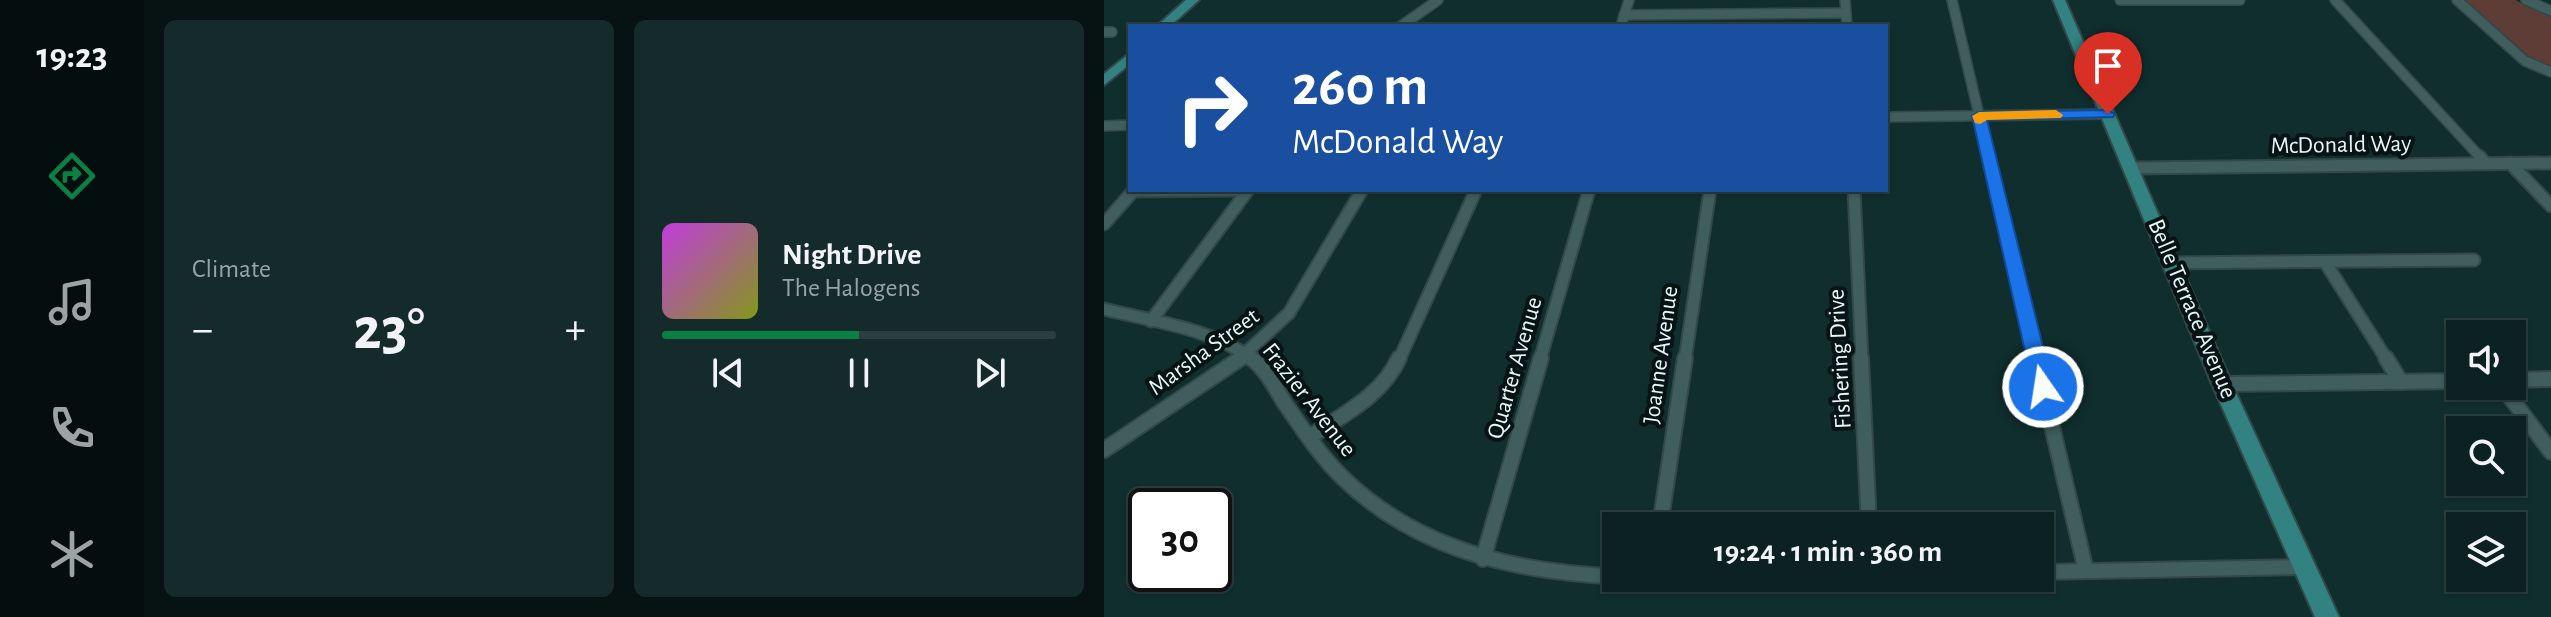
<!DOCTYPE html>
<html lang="en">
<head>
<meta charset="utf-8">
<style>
	body { margin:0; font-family:"Alegreya Sans",sans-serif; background:#152a2a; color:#f1f3f6; height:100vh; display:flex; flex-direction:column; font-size:30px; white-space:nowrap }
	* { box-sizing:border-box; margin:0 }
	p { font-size:26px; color:#9aa4a5 }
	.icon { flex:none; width:44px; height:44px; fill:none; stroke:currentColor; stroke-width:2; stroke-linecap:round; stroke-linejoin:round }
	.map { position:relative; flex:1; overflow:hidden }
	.drawer { display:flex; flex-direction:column; gap:20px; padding:20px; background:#071313; width:960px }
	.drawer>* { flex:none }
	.banner { position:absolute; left:24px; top:24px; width:760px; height:168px; border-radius:0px; box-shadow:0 2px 6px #0004,0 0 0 2px #2c3f40; background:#1a4fa0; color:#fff; overflow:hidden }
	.controls { position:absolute; left:1342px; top:320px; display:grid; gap:16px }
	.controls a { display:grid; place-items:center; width:80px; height:80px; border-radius:0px; background:#0c2222; box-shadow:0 2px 6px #0004,0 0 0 2px #2c3f40; font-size:40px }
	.speed { position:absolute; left:24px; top:488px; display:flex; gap:16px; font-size:40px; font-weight:700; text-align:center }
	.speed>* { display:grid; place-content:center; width:104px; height:104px; border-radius:50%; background:#0c2222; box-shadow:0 2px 6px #0004,0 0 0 2px #2c3f40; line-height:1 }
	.speed .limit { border:4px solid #111; border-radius:12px; background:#fff; color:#111 }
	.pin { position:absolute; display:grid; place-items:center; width:68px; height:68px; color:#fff; margin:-82px -34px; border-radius:50% 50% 50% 0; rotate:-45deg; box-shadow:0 0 8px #0007 }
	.pin .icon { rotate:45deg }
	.me { position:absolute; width:88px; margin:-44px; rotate:347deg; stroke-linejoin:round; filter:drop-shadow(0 0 6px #0008) }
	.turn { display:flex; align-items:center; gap:28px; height:168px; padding:0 32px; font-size:36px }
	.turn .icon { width:104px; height:104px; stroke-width:2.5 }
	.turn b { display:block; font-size:56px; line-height:68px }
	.big { font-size:60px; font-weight:700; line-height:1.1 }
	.drawer .tile { flex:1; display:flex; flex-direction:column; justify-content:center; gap:12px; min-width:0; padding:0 28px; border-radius:12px; background:#152a2a }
	.song { display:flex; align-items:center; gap:24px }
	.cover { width:96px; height:96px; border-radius:12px; background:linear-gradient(135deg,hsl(290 70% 55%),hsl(70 70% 35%)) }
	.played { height:8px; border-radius:4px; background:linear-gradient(90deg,#0b8043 50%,#2c3f40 50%) }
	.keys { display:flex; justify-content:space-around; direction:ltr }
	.heat { display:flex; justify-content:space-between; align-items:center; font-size:44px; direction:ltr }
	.drawer .tiles { flex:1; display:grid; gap:20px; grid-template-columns:repeat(2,1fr) }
	.trip { position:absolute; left:498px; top:512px; width:452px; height:80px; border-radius:0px; background:#0c2222; box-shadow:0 2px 6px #0004,0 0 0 2px #2c3f40; font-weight:700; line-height:80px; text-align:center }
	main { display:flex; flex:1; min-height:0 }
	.menu { display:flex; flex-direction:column; width:144px; justify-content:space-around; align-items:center; background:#050e0e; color:#9aa4a5 }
	.menu .icon { width:56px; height:56px }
	.menu .active { color:#0b8043 }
	.menu b { font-size:36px; color:#f1f3f6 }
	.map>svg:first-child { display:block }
	.green { fill:#5e3d36 }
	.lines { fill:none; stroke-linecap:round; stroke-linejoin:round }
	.street-far2-casing { stroke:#334848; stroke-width:12 }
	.street-far1-casing { stroke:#334848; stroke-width:15 }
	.street-casing { stroke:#334848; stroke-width:18 }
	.secondary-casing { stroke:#334848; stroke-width:4 }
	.street-far2 { stroke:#3f5e5d; stroke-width:9 }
	.street-far1 { stroke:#3f5e5d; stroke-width:11 }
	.street { stroke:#3f5e5d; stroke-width:14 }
	.secondary { fill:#318281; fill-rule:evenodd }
	.route { fill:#1a73e8; stroke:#114b97; stroke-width:2 }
	.slow { fill:#f59e0b }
	.labels { text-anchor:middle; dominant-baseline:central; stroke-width:8; stroke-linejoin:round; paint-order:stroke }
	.street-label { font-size:24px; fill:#e7f8f8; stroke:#081414 }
</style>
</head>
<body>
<main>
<nav class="menu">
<b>19:23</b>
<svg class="icon active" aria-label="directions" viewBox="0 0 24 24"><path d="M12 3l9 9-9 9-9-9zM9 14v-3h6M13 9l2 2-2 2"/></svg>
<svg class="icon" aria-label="music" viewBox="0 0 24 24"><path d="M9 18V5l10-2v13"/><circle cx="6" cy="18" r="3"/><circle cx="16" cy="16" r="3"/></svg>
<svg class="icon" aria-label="phone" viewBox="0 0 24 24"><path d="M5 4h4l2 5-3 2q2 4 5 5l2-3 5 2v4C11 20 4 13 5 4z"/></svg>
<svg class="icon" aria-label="climate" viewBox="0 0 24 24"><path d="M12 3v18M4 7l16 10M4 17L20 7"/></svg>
</nav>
<section class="drawer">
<div class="tiles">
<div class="tile"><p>Climate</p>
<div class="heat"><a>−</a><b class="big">23°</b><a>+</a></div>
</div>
<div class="tile">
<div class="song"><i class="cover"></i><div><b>Night Drive</b><p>The Halogens</p></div></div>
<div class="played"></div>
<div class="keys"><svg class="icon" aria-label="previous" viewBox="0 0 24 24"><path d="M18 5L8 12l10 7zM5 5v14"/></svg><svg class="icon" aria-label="pause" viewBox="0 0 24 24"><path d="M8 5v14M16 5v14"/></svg><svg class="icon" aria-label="next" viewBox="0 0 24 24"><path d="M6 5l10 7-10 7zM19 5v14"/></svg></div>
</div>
</div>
</section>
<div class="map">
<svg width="1447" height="617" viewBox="0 0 1447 617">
	<rect width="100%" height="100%" fill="#102e2e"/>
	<polygon class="green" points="1361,0 1411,0 1447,17 1447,68 1428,59"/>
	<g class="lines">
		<g class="street-far2-casing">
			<g id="street-far2">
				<polyline points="741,0 743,26"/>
				<polyline points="848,0 885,158"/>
				<polyline points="1016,0 1136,0"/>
				<polyline points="1231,0 1377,158"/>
				<polyline points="1353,0 1421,61 1447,72"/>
				<polyline points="1422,0 1447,11"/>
				<polyline points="520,15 742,13"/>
				<polyline points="297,26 334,0"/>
				<polyline points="517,26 525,0"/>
				<polyline points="0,32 8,32"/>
				<polyline points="782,117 1004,114"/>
				<polyline points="0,126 26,125"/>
			</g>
		</g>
		<g class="street-far1-casing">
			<g id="street-far1">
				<polyline points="885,156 932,360"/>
				<polyline points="1375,156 1381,163"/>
				<polyline points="1406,163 1447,206"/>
				<polyline points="1028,168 1447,163"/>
				<polyline points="750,190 758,360"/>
				<polyline points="29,191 132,190"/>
				<polyline points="0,224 30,190"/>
				<polyline points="1221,262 1283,360"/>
				<polyline points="1068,263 1370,260"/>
				<path d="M0 309C52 322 106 328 150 360"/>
				<polyline points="47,321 144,190"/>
				<polyline points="134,360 185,313 258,190"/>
				<polyline points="295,360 372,190"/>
				<polyline points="436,360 485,190"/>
				<polyline points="581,360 606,190"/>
			</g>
		</g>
		<g class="street-casing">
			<g id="street">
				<path d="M147 358C161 368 171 387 180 402 198 428 216 456 239 478 341 577 483 579 616 578"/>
				<polyline points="757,358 765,526"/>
				<polyline points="932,358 982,571"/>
				<polyline points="1282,358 1297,382"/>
				<polyline points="1408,380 1447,379"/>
				<polyline points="1118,384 1356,381"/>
				<polyline points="1398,386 1447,452"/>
				<path d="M206 437C238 415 279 395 295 358"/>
				<polyline points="0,450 137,358"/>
				<polyline points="556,526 581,358"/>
				<polyline points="379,559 437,358"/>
				<polyline points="936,572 1201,567"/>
			</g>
		</g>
		<g class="secondary-casing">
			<g id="secondary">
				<polygon points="82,0 95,0 66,26 53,26"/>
				<polygon points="949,0 961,0 1128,384 1235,617 1211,617 1108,384"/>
				<polygon points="26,53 26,64 0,85 0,74"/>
			</g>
		</g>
		<use href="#street-far2" class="street-far2"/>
		<use href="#street-far1" class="street-far1"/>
		<use href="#street" class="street"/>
		<use href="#secondary" class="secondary"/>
	</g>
	<polygon class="route" points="1004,110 1011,114 1009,117 883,120 949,387 946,393 932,393 929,387 868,116 875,112"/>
	<polygon class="slow" points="952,110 959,115 957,118 883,120 876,124 871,123 868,116 875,112"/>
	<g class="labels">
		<g class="street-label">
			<text transform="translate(1237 145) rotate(-1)">McDonald Way</text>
			<text transform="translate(1088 309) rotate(67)">Belle Terrace Avenue</text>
			<text transform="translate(100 352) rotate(-36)">Marsha Street</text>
			<text transform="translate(557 355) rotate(-82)">Joanne Avenue</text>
			<text transform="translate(736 359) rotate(-93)">Fishering Drive</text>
			<text transform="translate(411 368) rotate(-74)">Quarter Avenue</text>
			<text transform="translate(205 400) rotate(52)">Frazier Avenue</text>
		</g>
	</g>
</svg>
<div class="controls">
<a><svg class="icon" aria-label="sound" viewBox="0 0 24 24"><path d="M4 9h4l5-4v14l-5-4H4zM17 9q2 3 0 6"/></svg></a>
<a><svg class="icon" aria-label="search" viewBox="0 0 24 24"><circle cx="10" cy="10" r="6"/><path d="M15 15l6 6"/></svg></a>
<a><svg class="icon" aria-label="layers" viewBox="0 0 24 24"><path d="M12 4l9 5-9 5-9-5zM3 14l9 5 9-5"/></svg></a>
</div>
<div class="speed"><div class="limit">30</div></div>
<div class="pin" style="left:1004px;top:114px;background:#d93025"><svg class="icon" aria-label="arrive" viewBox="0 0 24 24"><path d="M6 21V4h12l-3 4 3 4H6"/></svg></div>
<svg class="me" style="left:939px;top:387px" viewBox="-20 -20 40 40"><circle r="17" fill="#1a73e8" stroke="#fff" stroke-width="3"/><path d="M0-11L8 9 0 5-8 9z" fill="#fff"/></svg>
<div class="trip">19:24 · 1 min · 360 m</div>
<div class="banner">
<div class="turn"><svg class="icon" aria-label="right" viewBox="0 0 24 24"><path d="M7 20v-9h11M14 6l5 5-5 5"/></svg><div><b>260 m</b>McDonald Way</div></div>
</div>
</div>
</main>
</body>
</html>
